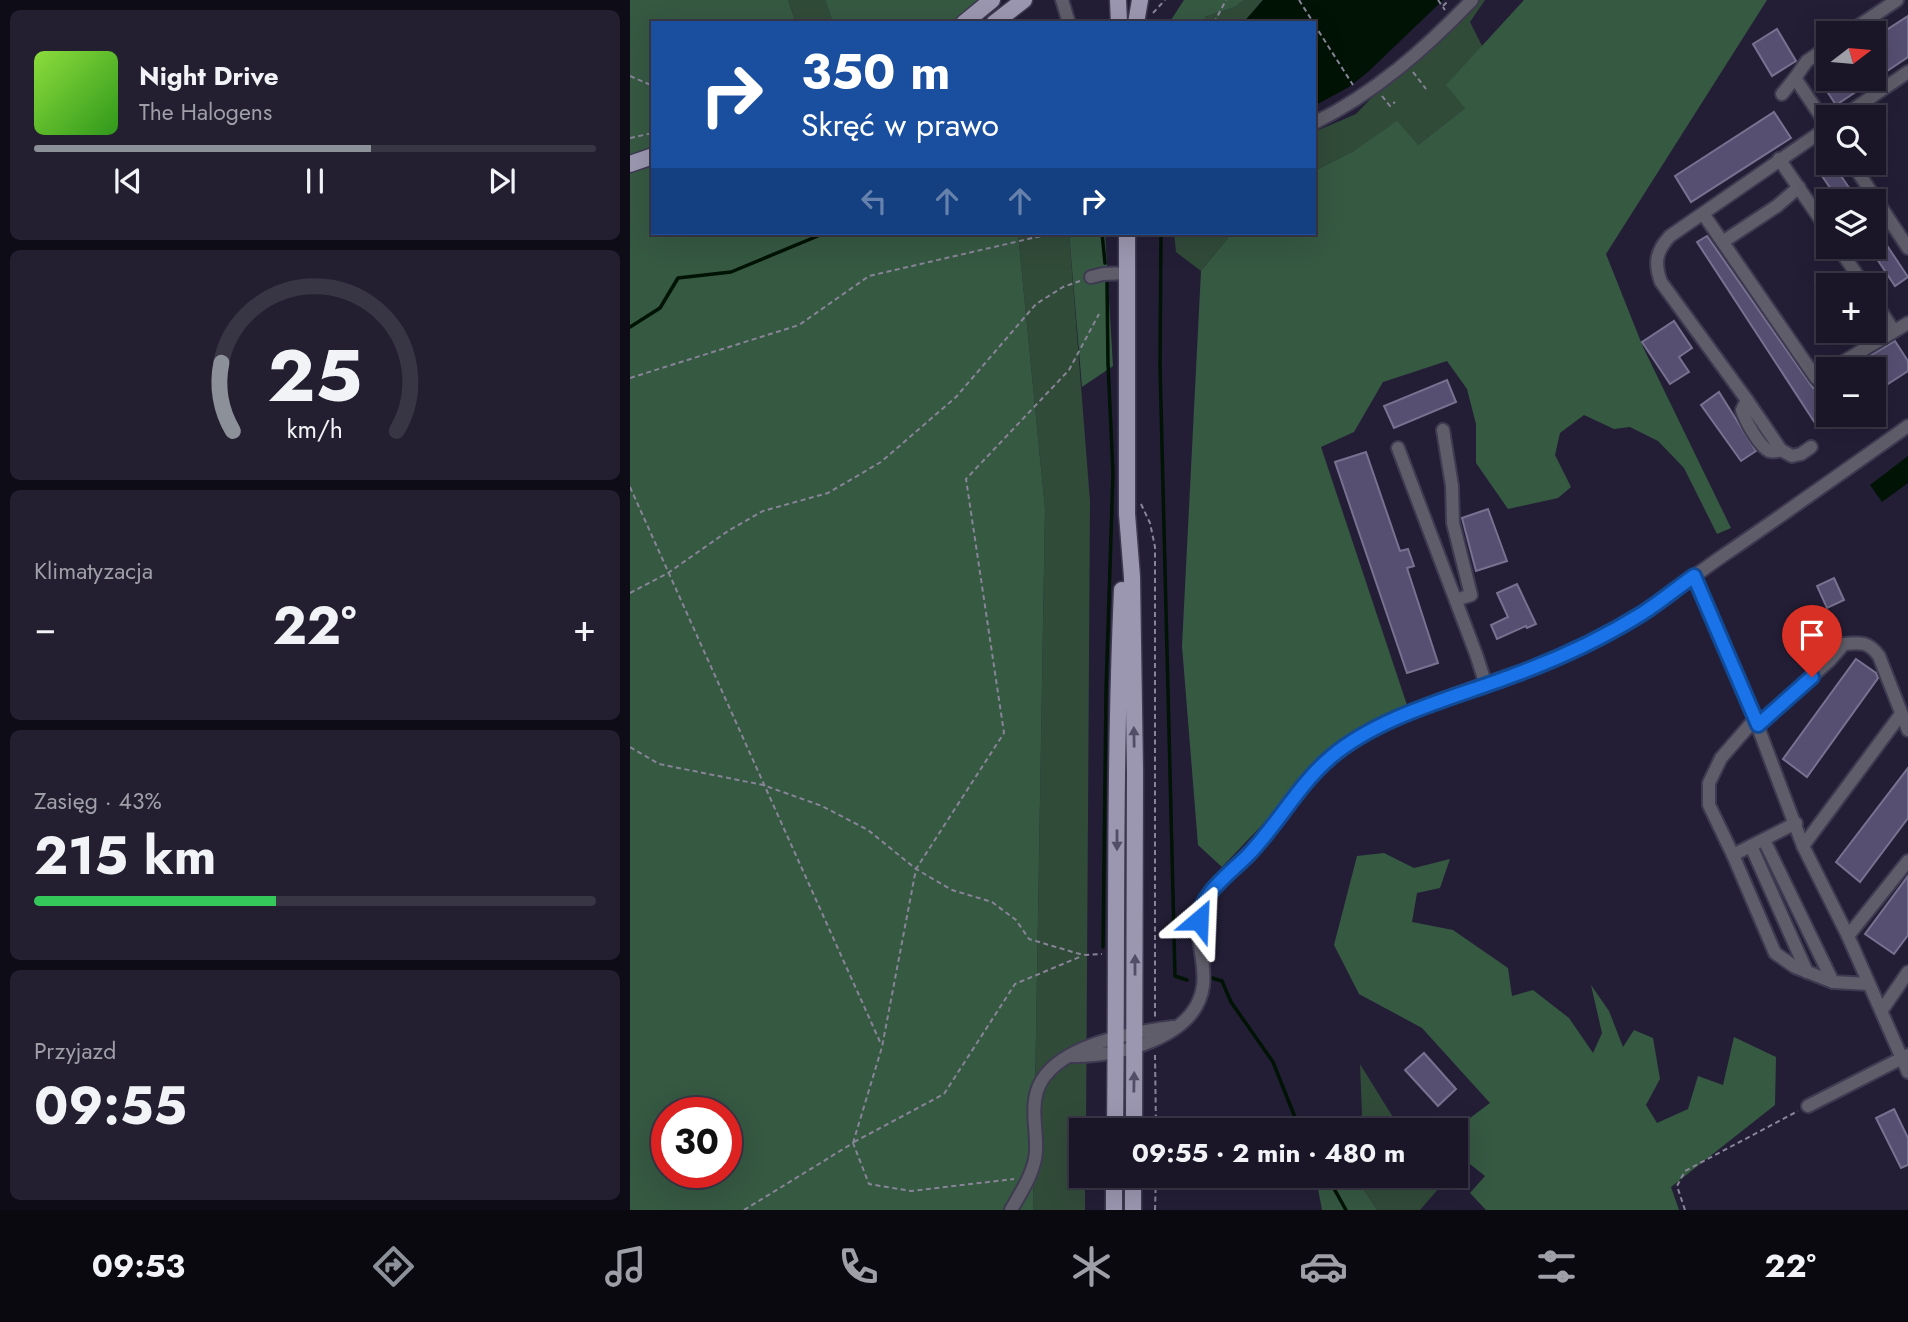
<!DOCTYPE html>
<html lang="pl">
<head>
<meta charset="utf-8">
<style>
	body { margin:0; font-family:Jost,sans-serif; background:#231f30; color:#f1f3f6; height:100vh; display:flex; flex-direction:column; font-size:26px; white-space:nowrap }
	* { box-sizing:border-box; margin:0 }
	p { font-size:23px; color:#9f9fa8 }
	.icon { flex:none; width:38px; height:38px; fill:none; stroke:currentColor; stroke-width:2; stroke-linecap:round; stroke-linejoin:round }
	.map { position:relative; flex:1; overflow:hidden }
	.side { display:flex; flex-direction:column; gap:10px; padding:10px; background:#0e0c16; width:630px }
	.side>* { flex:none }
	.banner { position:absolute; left:21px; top:21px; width:665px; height:214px; border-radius:0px; box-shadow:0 7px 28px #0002,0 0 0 2px #383545; background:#1a4fa0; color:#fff; overflow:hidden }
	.needle { width:46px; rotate:74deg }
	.buttons { position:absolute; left:1186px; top:21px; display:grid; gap:14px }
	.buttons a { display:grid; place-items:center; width:70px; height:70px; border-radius:0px; background:#1a1628; box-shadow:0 7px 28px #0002,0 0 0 2px #383545; font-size:35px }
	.speed { position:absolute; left:21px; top:1097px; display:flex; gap:14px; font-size:35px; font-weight:700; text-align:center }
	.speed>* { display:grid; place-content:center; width:91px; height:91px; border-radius:50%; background:#1a1628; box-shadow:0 7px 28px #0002,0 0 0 2px #383545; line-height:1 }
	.speed .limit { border:10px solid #d22; background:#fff; color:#111 }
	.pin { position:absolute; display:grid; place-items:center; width:60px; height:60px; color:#fff; margin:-72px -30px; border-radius:50% 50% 50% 0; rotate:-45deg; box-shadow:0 0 7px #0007 }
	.pin .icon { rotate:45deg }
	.me { position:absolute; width:77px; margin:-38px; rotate:26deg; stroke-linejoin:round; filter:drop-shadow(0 0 5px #0008) }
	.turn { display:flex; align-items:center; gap:24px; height:147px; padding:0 35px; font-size:32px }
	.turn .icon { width:91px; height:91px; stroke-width:2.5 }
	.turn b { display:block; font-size:49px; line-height:60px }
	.lanes { display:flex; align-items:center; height:66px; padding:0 35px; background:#0003; justify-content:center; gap:35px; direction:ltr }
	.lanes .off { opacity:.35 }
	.big { font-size:52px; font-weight:700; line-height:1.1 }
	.side .card { flex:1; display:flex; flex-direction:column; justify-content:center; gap:10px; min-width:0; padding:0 24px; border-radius:10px; background:#231f30 }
	.side .dial { align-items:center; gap:0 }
	.dial svg { height:182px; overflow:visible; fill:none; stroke:#383545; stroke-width:7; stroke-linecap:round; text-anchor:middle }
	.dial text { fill:#f1f3f6; stroke:none }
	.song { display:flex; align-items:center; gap:21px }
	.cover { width:84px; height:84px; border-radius:10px; background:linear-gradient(135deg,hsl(90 70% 55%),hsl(110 70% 35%)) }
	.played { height:7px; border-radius:4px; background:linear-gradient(90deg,#8c9099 60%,#383545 60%) }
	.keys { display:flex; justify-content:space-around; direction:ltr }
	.heat { display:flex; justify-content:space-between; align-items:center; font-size:38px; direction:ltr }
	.charge { height:10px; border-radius:5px; background:linear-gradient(90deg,#34c759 43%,#383545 0) }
	.trip { position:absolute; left:439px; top:1118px; width:399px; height:70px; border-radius:0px; background:#1a1628; box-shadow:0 7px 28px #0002,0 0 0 2px #383545; font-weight:700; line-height:70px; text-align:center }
	.tabs { display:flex; height:112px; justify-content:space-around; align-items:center; background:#0a0910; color:#9f9fa8 }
	.tabs .icon { width:49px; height:49px }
	.tabs .on { color:#8c9099 }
	.tabs b { font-size:32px; color:#f1f3f6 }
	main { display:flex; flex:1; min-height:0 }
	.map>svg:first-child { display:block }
	.green { fill:#314b39 }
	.forest { fill:#365942; fill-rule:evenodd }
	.water { fill:#001305 }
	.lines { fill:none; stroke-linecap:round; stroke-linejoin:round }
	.stream { stroke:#001305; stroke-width:3.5 }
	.building { fill:#564f72; stroke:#787290; stroke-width:2 }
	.minor-casing { stroke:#3e3a51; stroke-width:16 }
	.major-casing { stroke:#3e3a51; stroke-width:19 }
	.path { stroke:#888498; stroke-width:2; stroke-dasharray:5 3.5; stroke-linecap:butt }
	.minor { stroke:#5f5d69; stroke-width:12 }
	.major { stroke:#9c97b1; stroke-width:16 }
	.oneway { fill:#534e67 }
	.route-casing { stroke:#114b97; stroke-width:18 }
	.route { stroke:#1a73e8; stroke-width:12 }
</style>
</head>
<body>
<main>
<section class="side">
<div class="card">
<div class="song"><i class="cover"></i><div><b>Night Drive</b><p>The Halogens</p></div></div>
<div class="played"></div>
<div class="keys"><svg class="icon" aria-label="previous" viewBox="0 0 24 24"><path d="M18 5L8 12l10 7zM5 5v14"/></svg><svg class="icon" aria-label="pause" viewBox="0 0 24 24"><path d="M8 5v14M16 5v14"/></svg><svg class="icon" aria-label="next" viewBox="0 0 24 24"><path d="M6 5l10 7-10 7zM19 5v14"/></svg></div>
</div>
<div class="card dial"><svg viewBox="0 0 100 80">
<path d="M14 69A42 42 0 1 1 86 69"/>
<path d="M14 69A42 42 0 0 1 9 39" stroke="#8c9099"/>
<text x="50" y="56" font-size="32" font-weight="700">25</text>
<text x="50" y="72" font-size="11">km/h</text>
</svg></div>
<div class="card"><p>Klimatyzacja</p>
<div class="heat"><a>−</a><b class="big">22°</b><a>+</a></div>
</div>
<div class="card"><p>Zasięg · 43%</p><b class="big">215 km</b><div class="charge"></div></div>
<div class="card"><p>Przyjazd</p><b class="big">09:55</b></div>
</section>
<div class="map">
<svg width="1278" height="1210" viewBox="0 0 1278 1210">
	<rect width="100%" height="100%" fill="#231e36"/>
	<g class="green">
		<polygon points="158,0 195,0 203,23 166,23"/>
		<polygon points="614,0 633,0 613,23 573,23 575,17 605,7"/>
		<polygon points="834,0 855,0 840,22 852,46 835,108 788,145 724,151 684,171 684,132 726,114 754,85 793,56"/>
		<polygon points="388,233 439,233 460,501 456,1130 452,1130 452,1176 455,1176 455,1210 403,1210 415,509"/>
		<polygon points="544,233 602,233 571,271 546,252"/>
		<polygon points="730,1064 769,1127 769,1130 715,1130 732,1115"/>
		<polygon points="725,1176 798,1176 810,1187 790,1210 747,1210"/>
	</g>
	<g class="forest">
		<path d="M0 0H158L166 23H23V233H388L415 509 403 1210H0ZM37 1113H96V1172H37Z"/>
		<polygon points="195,0 350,0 321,23 203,23"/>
		<polygon points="554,0 614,0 605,7 575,17 573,23 539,23"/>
		<polygon points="894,0 1137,0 976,254 1013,347 1101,528 1087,534 1054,468 1028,441 1000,427 984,429 954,415 930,433 925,455 941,487 928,498 878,509 846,463 846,424 837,389 817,361 753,382 724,432 691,447 777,705 695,752 650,806 592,867 568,845 552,646 571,271 602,233 684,233 684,171 724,151 767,121 788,145 835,108 816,85"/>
		<polygon points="439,233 475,233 483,366 452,387"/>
		<polygon points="754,853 784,868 820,859 810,888 787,893 782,922 823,930 878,968 882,996 903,990 939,1018 963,1053 972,1033 961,985 979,1011 993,1047 1004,1030 1023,1038 1030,1079 1016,1105 1027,1123 1058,1109 1068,1076 1093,1085 1104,1037 1146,1057 1145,1105 1041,1187 1049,1210 856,1210 840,1193 855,1176 826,1153 826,1130 824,1130 860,1103 792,1028 729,994 704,945 727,856"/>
		<polygon points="692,1176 725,1176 747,1210 692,1210 688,1189"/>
	</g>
	<g class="water">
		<polygon points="633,0 813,0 738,72 719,87 684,106 684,23 613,23"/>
		<polygon points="1278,456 1278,483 1252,502 1240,485"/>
	</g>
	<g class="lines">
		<g class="stream">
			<polyline points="472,233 475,263"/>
			<polyline points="531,233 530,365 545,976 557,980"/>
			<polyline points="0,327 30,308 48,278 101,272 195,233"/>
			<polyline points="473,947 476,692 483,473 478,363 477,283"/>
			<polyline points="582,978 592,981 601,1002 643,1062 670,1130"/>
			<polyline points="697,1176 716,1210"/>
		</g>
	</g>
	<g class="building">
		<polygon points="1278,16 1278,57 1206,105 1187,76 1199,68 1199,79 1244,79 1244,38"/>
		<polygon points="1147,29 1166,61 1142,76 1123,44"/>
		<polygon points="1144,112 1161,138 1061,202 1045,176"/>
		<polygon points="1203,164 1228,201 1209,201 1190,173"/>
		<polygon points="1244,226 1278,277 1265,286 1239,247 1244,247"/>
		<polygon points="1077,236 1183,388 1199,380 1199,397 1192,402 1201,417 1187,426 1067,242"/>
		<polygon points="1044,321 1062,348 1049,357 1059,372 1040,384 1012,342"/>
		<polygon points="1265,341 1278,361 1278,371 1244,393 1244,369 1218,369"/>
		<polygon points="817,380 826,402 764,428 754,406"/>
		<polygon points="1089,392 1126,451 1111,461 1071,405"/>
		<polygon points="736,452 770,551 778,549 784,566 777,568 808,663 777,673 705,462"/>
		<polygon points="858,509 877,561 846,571 832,518"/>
		<polygon points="1204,578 1214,600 1197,608 1187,586"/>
		<polygon points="887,584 906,624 897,628 896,626 867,639 861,625 878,617 867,593"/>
		<polygon points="1226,659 1246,673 1248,678 1177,777 1153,759"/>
		<polygon points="1278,768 1278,818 1230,882 1206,862"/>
		<polygon points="1278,876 1278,935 1264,954 1235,934"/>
		<polygon points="794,1053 826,1089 808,1106 775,1070"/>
		<polygon points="1264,1109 1278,1138 1278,1165 1271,1168 1246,1118"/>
	</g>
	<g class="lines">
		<g class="minor-casing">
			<g id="minor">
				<polyline points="432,0 439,23"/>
				<polyline points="1218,33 1267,0"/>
				<polyline points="1152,94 1165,78"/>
				<polyline points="1212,117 1278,72"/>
				<path d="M684 123C745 93 795 49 842 0"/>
				<polyline points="1149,159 1199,232"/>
				<polyline points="1222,163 1278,248"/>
				<polyline points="1074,215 1186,378 1199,370"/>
				<polyline points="1094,241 1147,206 1169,187"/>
				<polyline points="1208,247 1234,285"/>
				<polyline points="461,277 473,274 497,273"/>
				<polyline points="1244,301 1264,331"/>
				<polyline points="1201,369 1278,323"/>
				<path d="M1117 400 1112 410C1115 420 1129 446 1139 451 1143 452 1148 451 1151 450"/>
				<polyline points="813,430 822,486 823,523 841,595 826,600"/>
				<path d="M1181 447 1171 454 1162 456 1151 450 1117 400 1031 282C1024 263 1026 251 1040 236L1198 127 1165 78 1177 61 1199 46"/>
				<polyline points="768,448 846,654 856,685"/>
				<polyline points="1064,576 1125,719 1173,846 1218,936 1278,1072"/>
				<polyline points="1125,719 1091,758 1079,783 1079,805 1103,855 1145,953 1165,967 1203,982 1239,984"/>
				<path d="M1128 725 1200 660 1214 644C1231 642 1239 642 1249 656L1278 730"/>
				<polyline points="1134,840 1203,982"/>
				<polyline points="1121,846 1177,972"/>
				<polyline points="1173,846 1271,714"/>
				<polyline points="1103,855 1166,823"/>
				<polyline points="1218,936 1278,861"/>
				<polyline points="1252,1010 1278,972"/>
				<path d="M442 1056C486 1057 566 1039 573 986 577 959 560 928 574 903 584 883 607 868 623 850 649 820 671 782 702 757 771 700 871 686 951 647 972 636 995 626 1014 612 1040 595 1065 575 1091 557 1154 514 1216 470 1278 426"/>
				<polyline points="1178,1106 1278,1055"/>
				<path d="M381 1210C391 1192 405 1172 406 1151 407 1131 401 1110 407 1091 421 1046 503 1032 543 1027"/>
			</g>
		</g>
		<g class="major-casing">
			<g id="major">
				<polyline points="488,0 489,23"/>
				<polyline points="334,23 362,0"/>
				<polyline points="364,23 394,0"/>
				<polyline points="506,23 510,0"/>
				<polyline points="0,164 23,156"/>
				<polyline points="497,233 497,514 502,577 505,771 504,1130"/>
				<path d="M485 1130C487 950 484 770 492 590"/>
				<polyline points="484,1210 484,1176"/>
				<polyline points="503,1210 503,1176"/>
			</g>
		</g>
		<g class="path">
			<polyline points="669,0 683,22"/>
			<polyline points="808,0 815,10"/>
			<polyline points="813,6 819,0"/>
			<polyline points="523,13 535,0"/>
			<polyline points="584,23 596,0"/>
			<polyline points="684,24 723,85"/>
			<polyline points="783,72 796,89"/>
			<polyline points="0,76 23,86"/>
			<polyline points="752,96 760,106 765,102"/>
			<polyline points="0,138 23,133"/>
			<polyline points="0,378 169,325 239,276 424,233"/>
			<polyline points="0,487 251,1044"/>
			<polyline points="511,504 520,523 525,547 525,1017"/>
			<polyline points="0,593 38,573 98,531 133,511 198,493 251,462 326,397 406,304 433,287 450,281"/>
			<polyline points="0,747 29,764 133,785 192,806 238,830 286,869 322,890 362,902 386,920 399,939 453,955 472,954"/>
			<polyline points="525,1055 526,1130"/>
			<polyline points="224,1142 314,1094 385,984 452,956"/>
			<polyline points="223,1143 252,1047 286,869 374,733 336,479 439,370 469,314"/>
			<polyline points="114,1210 223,1143 239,1184 281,1191 384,1179"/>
			<polyline points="525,1210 526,1176"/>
			<polyline points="1055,1210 1047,1186 1055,1171 1168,1111"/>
		</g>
		<use href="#minor" class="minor"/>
		<use href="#major" class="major"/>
	</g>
	<defs><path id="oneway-solid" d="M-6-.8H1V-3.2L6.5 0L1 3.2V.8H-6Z" transform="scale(1.75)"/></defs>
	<g class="oneway">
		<use href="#oneway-solid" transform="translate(504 737) rotate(-91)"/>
		<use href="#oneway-solid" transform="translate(487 840) rotate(90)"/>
		<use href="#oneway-solid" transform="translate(505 965) rotate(-90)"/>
		<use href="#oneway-solid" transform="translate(504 1082) rotate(-89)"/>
	</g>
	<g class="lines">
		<g class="route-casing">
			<path id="route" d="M569 920C570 893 602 872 619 854 648 824 669 784 701 757 751 715 824 698 884 675 928 659 973 638 1013 613 1030 602 1047 588 1064 576L1128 725 1182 677"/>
		</g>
		<use href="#route" class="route"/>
	</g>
</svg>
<div class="buttons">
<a><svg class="needle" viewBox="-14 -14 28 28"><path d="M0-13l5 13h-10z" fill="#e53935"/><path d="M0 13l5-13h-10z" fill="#9f9fa8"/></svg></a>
<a><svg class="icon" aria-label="search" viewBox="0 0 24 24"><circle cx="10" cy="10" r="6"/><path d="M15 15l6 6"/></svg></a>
<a><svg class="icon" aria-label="layers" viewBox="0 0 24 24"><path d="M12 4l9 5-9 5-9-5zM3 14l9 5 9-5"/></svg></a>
<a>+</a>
<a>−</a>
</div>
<div class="speed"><div class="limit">30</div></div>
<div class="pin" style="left:1182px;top:677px;background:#d93025"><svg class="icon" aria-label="arrive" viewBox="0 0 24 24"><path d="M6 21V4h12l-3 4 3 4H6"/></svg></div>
<svg class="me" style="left:569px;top:920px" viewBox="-20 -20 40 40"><path d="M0-17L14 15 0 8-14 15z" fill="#1a73e8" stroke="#fff" stroke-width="4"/></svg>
<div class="trip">09:55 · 2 min · 480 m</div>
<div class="banner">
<div class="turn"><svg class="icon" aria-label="right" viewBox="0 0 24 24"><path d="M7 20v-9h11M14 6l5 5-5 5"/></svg><div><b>350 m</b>Skręć w prawo</div></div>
<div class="lanes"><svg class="icon off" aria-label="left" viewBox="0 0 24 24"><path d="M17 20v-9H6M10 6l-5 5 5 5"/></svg><svg class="icon off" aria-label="ahead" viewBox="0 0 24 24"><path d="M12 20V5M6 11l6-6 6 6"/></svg><svg class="icon off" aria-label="ahead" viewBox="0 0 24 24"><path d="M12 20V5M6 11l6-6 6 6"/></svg><svg class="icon" aria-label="right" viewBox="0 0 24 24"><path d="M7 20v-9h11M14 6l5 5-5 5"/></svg></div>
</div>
</div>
</main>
<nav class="tabs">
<b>09:53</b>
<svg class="icon on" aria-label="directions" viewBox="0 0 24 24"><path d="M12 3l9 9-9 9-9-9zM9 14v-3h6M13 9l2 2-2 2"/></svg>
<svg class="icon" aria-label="music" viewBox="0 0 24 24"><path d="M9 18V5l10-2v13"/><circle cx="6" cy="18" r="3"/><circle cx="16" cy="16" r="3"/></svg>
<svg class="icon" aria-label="phone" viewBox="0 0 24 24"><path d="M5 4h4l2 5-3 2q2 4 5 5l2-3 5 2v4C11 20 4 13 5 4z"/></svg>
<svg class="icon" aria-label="climate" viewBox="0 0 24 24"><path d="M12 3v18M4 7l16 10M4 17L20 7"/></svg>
<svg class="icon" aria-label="car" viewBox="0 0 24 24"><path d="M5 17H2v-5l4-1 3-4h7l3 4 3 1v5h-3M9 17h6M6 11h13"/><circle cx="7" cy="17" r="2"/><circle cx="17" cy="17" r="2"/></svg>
<svg class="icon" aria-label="filters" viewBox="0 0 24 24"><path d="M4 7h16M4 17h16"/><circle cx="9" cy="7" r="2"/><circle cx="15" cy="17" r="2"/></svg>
<b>22°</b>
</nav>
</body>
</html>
